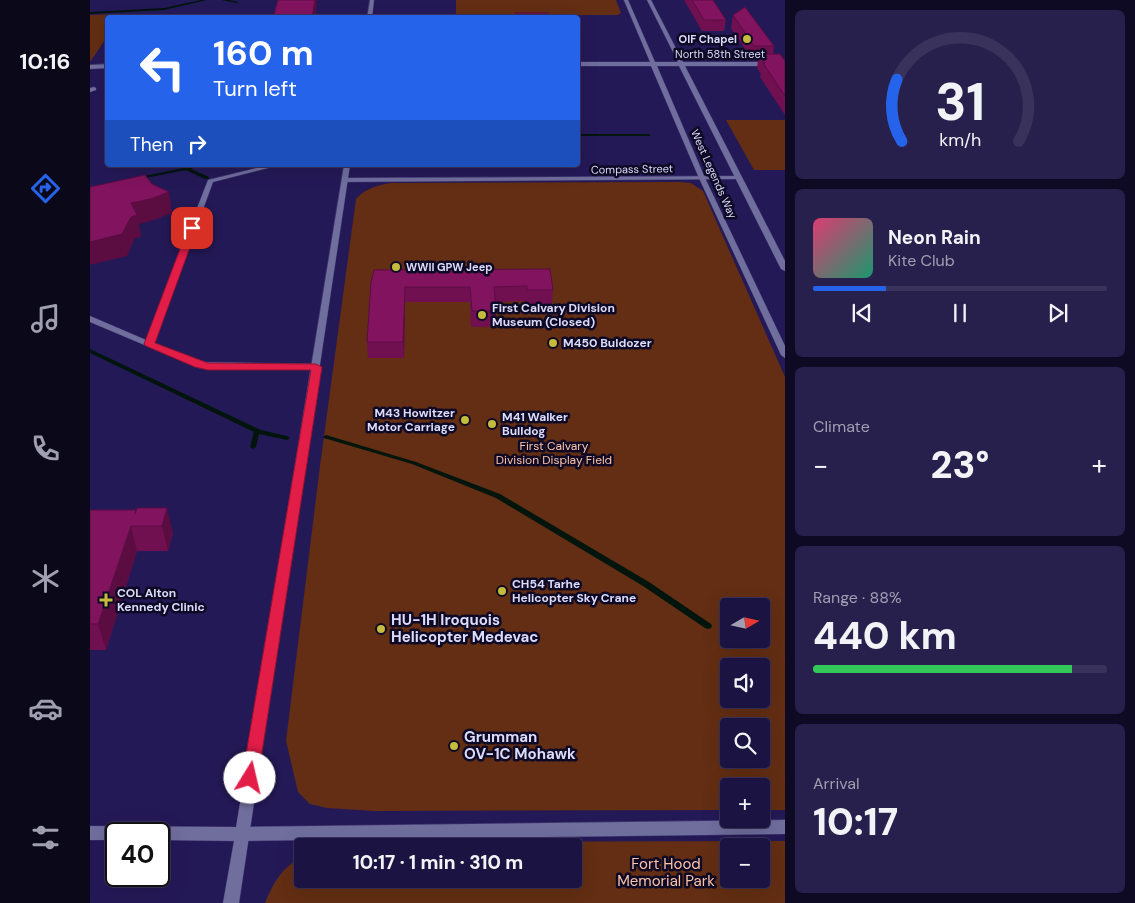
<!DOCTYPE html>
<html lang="en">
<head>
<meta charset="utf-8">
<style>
	body { margin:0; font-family:"DM Sans",sans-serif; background:#28204c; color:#f1f3f6; height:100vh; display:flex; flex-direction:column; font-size:19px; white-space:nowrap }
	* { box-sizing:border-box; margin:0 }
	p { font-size:16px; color:#a09eb1 }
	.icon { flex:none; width:28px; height:28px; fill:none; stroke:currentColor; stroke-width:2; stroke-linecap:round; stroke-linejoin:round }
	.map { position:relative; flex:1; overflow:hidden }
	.sheet { display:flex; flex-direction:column; gap:10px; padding:10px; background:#0f0a24; width:350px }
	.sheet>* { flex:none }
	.banner { position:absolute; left:15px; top:15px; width:475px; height:152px; border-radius:5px; box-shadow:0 5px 20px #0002,0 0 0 1px #39325a; background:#2563eb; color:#fff; overflow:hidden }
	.needle { width:32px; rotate:81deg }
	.tools { position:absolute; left:630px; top:598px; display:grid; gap:10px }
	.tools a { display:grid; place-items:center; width:50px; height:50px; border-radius:5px; background:#1b1341; box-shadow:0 5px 20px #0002,0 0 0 1px #39325a; font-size:25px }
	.speed { position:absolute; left:15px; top:822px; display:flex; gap:10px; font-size:25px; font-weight:700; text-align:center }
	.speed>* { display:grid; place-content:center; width:65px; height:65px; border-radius:50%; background:#1b1341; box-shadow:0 5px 20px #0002,0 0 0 1px #39325a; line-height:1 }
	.speed .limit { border:2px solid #111; border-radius:8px; background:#fff; color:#111 }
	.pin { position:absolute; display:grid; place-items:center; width:42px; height:42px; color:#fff; margin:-21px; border-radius:10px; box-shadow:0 2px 8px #0006 }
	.me { position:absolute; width:55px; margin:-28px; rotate:9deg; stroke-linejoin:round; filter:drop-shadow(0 0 4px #0008) }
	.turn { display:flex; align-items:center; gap:18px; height:105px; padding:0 25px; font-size:22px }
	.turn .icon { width:65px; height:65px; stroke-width:2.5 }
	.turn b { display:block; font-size:35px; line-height:42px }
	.then { display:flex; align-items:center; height:48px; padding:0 25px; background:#0003; gap:10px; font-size:19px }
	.big { font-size:38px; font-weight:800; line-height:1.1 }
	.sheet .tile { flex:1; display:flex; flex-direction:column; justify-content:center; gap:8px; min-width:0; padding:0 18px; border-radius:8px; background:#28204c }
	.sheet .dial { align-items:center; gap:0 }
	.dial svg { height:130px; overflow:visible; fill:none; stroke:#39325a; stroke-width:7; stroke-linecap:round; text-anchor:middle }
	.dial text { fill:#f1f3f6; stroke:none }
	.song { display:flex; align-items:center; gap:15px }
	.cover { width:60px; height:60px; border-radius:8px; background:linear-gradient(135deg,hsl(340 70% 55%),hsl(160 70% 35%)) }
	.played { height:5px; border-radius:2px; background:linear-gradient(90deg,#2563eb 25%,#39325a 25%) }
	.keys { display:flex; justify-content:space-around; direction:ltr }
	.heat { display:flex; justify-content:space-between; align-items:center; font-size:28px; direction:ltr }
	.charge { height:8px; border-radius:4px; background:linear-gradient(90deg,#34c759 88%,#39325a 0) }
	.trip { position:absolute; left:204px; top:838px; width:288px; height:50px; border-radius:5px; background:#1b1341; box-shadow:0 5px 20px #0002,0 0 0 1px #39325a; font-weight:800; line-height:50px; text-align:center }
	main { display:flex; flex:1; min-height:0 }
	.tab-bar { display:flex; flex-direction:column; width:90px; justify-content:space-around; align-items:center; background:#0b081a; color:#a09eb1 }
	.tab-bar .icon { width:35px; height:35px }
	.tab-bar .on { color:#2563eb }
	.tab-bar b { font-size:22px; color:#f1f3f6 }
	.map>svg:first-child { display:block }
	.green { fill:#632e13; fill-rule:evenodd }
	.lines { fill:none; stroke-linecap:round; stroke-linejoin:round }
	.stream { fill:#02150d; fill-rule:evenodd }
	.service-casing { stroke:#3e346e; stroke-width:1 }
	.minor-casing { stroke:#3e346e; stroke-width:1 }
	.tertiary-casing { stroke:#3e346e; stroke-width:1 }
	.service { fill:#706e9d; fill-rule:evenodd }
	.minor { fill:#706e9d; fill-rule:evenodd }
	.tertiary { fill:#706e9d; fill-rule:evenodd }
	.wall { fill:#701051 }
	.shaded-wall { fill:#5b0d42 }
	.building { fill:#82135e; stroke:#5b0d42 }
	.route { fill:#e11d48; stroke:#92132f }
	.poi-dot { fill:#c5bc3d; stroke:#0e0a25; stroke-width:2 }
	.labels { text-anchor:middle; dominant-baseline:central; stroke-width:5; stroke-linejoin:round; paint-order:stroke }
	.far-poi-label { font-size:11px; font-weight:bold; fill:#dbdbfa; stroke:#0e0a25; text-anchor:end }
	.far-street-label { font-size:11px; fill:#dbdbfa; stroke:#0e0a25 }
	.poi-label { font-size:12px; font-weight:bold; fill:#dbdbfa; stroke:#0e0a25; text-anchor:start }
	.park-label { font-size:12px; fill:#fec4a9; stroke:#0e0a25 }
	.near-poi-label { font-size:15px; font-weight:bold; fill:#dbdbfa; stroke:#0e0a25; text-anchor:start }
	.near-park-label { font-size:15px; fill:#fec4a9; stroke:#0e0a25 }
</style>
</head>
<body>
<main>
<nav class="tab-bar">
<b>10:16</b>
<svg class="icon on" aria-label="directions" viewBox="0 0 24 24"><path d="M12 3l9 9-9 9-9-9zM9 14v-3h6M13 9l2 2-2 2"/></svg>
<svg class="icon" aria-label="music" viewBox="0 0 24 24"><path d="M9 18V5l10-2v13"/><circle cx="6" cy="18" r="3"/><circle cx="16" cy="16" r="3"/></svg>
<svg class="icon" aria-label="phone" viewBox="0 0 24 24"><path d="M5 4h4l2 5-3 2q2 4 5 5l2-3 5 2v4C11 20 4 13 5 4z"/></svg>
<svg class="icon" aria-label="climate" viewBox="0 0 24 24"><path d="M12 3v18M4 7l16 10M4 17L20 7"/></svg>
<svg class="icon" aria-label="car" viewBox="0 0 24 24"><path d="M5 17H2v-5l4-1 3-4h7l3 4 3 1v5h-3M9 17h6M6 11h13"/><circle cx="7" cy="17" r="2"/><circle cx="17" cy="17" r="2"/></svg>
<svg class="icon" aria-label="filters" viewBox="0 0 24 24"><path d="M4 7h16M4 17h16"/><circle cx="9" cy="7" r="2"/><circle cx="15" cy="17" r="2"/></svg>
</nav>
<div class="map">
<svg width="695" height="903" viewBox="0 0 695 903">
	<rect width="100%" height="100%" fill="#241957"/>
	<g class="green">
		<polygon points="366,0 526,0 531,13 528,15 366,15"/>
		<polygon points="34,14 31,17 18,18 17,37 0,62 0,15"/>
		<polygon points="636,120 695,120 695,170 664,170"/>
		<path d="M590 182 601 183 613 191 695 377V810H671V786H639V810L284 811 237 808 220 804 208 792 196 741 230 466 266 199C276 188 286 186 300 183ZM639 606H671V639H639ZM639 666H671V699H639ZM639 726H671V759H639Z"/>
		<path d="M695 841V903H175C183 884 192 866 212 858V879H482V846H248L262 842ZM639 846H671V879H639Z"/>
	</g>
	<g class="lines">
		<g class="stream">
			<polygon points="111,0 117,0 74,10 0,14 0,12 74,8"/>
			<polygon points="131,0 139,0 149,2 147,3"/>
			<polygon points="488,134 559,134 561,135 559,136 488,136"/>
			<polygon points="103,166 104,166 104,168 101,169 119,177 119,179 115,179 96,170 50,179 48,178 50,177"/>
			<polygon points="0,349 171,430 197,436 200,438 197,440 169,434 166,447 163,449 161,448 160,447 164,432 0,353"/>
			<polygon points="236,435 326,462 410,494 559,582 621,624 622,626 621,628 618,629 615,628 553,586 406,498 322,464 234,438 233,437"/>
		</g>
		<g class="service-casing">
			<g id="service">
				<polygon points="4,87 6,88 6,90 0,92 0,88"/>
				<polygon points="179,165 190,165 123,182 64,343 110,362 226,364 231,367 229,369 109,368 0,322 0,316 56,340 118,180"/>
				<polygon points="695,820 695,834 151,841 146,839 144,834 146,829 151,827"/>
			</g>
		</g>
		<g class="minor-casing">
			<polygon id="minor" points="648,176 650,177 650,179 255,182 252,180 255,178"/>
		</g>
		<g class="tertiary-casing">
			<g id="tertiary">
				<polygon points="280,0 284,0 282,18 277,18"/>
				<polygon points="534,0 538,0 565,62 588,62 557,0 561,0 593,62 695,62 695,66 595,66 695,261 695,271 691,269 589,66 567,66 615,178 695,346 695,358 691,355 609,178 561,66 488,66 488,62 560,62"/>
				<polygon points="18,64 18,68 0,69 0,65"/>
				<polygon points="254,165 260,165 149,903 133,903 144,841 69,840 69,834 26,834 26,840 0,840 0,826 146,827"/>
			</g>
		</g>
		<use href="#service" class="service"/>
		<use href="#minor" class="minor"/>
		<use href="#tertiary" class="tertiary"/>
	</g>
	<g class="wall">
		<polygon points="594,0 623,0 636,20 634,31 612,31"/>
		<polygon points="643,15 684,46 683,54 695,61 695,115 670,77 671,74 667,68 668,60 662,60 641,28"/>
		<polygon points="460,269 463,290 462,305 436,306 436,301 405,302 406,311 405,327 381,327 380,302 315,302 314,358 278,358 277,342 281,282"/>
		<polygon points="0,510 46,510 83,533 78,551 47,551 16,650 0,650"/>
	</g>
	<g class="shaded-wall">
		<polygon points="225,0 227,0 227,1 225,18 222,18"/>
		<polygon points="79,192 82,213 64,220 49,224 51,237 45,238 37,256 0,265 0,242 41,203"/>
		<polygon points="315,287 315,302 314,358 313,342"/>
		<polygon points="77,508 83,533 78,551 72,526"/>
		<polygon points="41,526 47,551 16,650 8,624"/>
	</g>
	<g class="building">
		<polygon points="188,0 225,0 222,18 183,18"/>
		<polygon points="602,0 623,0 636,20 614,20"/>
		<polygon points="655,7 684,46 664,46 643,15"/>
		<polygon points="425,13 458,13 460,18 384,18 384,16 426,16"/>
		<polygon points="670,54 690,54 695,61 695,96 673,63 675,63"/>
		<polygon points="55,175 62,184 79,192 60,199 41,203 47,215 41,217 32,234 0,242 0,187"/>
		<polygon points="460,269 463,290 437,290 437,286 404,287 406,311 382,311 380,287 315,287 313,342 277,342 281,282 284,270"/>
		<polygon points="47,508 77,508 72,526 41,526 8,624 0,624 0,510 46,510 45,514"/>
	</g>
	<polygon class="route" points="102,226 107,228 65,343 118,363 226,364 232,367 168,778 165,782 160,784 154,782 152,778 221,370 118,370 105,367 56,346 54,344 98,228"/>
	<g class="poi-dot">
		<circle cx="657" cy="39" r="5"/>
		<circle cx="306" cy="267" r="5"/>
		<circle cx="392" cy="315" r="5"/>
		<circle cx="463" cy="343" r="5"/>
		<circle cx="375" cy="420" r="5"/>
		<circle cx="402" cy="424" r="5"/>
		<circle cx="412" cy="591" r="5"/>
		<path d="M13.5 592.5h5v5h5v5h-5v5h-5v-5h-5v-5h5z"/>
		<circle cx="291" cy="629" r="5"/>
		<circle cx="364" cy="746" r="5"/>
	</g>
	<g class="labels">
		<g class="far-poi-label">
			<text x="647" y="39">OIF Chapel</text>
			<text x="316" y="267" text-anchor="start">WWII GPW Jeep</text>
		</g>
		<g class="far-street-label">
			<text x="630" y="54">North 58th Street</text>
			<text transform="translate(542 169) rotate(-1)">Compass Street</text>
			<text transform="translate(624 174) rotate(66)">West Legends Way</text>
		</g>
		<g class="poi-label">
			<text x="402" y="308">First Calvary Division<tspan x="402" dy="14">Museum (Closed)</tspan></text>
			<text x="473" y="343">M450 Buldozer</text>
			<text x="365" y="413" text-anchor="end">M43 Howitzer<tspan x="365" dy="14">Motor Carriage</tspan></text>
			<text x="412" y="417">M41 Walker<tspan x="412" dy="14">Bulldog</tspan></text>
			<text x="422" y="584">CH54 Tarhe<tspan x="422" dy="14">Helicopter Sky Crane</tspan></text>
			<text x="27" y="593">COL Alton<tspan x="27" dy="14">Kennedy Clinic</tspan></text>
		</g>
		<g class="park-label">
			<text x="464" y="446">First Calvary<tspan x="464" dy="14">Division Display Field</tspan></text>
		</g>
		<g class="near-poi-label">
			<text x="301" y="620">HU-1H Iroquois<tspan x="301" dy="17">Helicopter Medevac</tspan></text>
			<text x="374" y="737">Grumman<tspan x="374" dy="17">OV-1C Mohawk</tspan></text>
		</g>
		<g class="near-park-label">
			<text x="576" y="864">Fort Hood<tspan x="576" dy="17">Memorial Park</tspan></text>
		</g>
	</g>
</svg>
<div class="tools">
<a><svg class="needle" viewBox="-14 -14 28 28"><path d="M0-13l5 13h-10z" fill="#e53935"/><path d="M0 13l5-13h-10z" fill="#a09eb1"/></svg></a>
<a><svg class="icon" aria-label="sound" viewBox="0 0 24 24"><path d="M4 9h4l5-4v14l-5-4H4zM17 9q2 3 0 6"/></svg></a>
<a><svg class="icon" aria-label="search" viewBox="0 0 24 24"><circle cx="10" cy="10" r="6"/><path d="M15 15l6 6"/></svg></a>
<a>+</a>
<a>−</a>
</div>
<div class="speed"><div class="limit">40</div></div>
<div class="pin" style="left:102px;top:228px;background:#d93025"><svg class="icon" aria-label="arrive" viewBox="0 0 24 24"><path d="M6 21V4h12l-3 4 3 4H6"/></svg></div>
<svg class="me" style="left:160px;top:778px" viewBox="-20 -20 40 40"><circle r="19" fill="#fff"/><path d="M0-13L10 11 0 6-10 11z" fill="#e11d48"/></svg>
<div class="trip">10:17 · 1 min · 310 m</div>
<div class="banner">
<div class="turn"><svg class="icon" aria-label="left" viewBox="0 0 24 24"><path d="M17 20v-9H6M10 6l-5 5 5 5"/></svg><div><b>160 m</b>Turn left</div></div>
<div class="then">Then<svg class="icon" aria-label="right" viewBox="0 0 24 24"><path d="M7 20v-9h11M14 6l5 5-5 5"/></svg></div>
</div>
</div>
<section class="sheet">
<div class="tile dial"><svg viewBox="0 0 100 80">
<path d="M14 69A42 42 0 1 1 86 69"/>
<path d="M14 69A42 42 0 0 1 11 31" stroke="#2563eb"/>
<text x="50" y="56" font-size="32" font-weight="700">31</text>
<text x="50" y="72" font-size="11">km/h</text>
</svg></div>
<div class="tile">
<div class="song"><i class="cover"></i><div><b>Neon Rain</b><p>Kite Club</p></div></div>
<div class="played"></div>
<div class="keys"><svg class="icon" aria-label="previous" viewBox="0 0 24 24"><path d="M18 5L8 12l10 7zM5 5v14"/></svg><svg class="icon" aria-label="pause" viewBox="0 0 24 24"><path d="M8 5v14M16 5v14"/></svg><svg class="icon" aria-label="next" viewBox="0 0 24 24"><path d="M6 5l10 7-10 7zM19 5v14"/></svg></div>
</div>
<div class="tile"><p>Climate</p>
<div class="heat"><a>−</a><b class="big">23°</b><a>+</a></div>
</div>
<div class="tile"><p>Range · 88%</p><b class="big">440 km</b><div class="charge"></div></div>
<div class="tile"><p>Arrival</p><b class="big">10:17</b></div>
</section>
</main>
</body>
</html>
